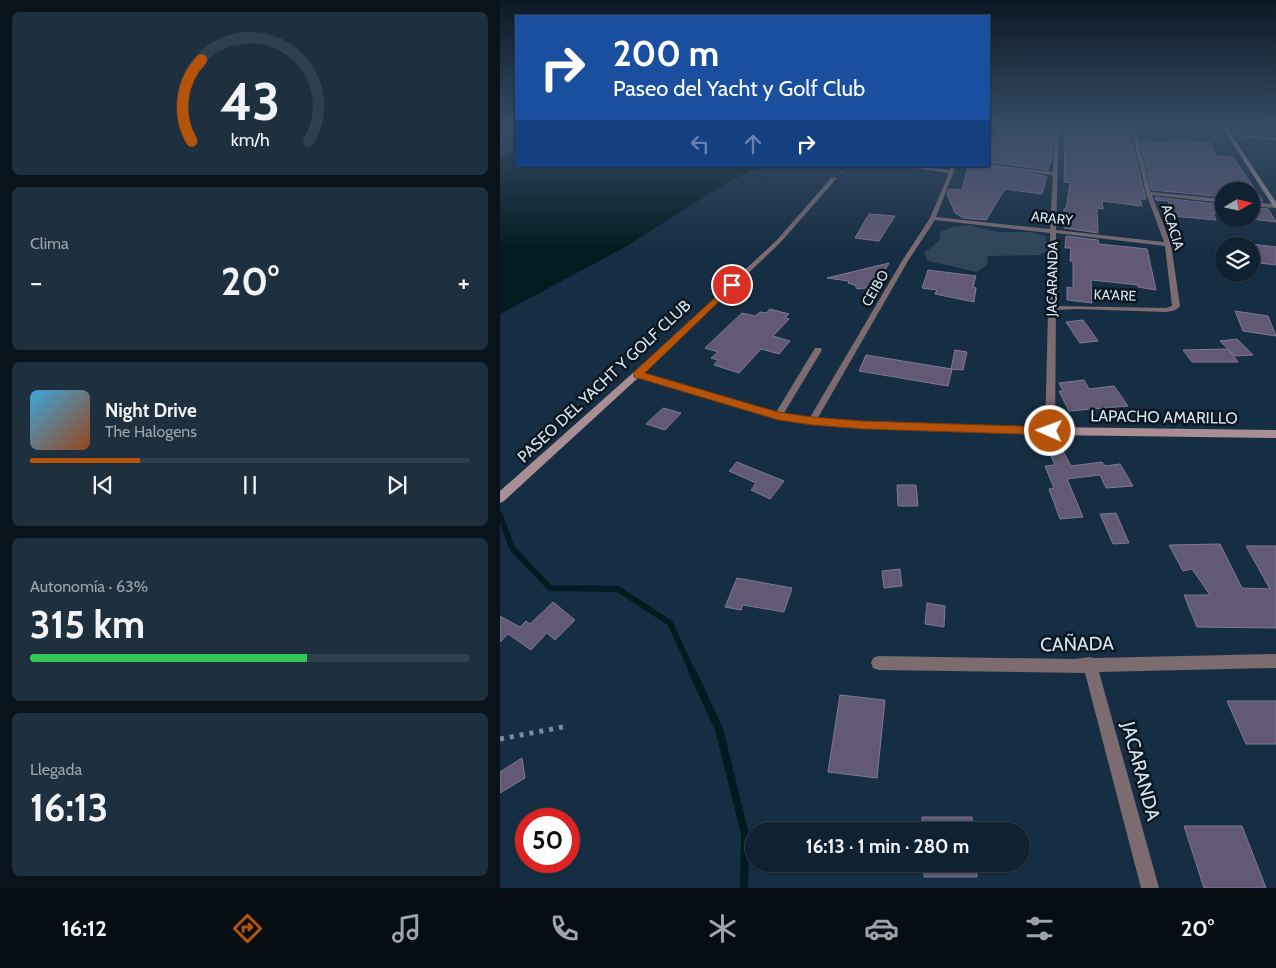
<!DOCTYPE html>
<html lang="es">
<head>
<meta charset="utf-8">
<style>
	body { margin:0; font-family:Cabin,sans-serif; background:#1e2f3e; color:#f1f3f6; height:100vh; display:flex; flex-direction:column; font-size:19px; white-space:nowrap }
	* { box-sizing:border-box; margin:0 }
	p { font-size:16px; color:#9ca4ac }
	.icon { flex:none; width:28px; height:28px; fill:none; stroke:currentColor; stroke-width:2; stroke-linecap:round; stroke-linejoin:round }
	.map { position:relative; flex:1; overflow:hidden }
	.side { display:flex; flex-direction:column; gap:12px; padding:12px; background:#09131c; width:500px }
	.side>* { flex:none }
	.top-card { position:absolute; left:15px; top:15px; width:475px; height:152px; border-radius:0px; box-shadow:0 1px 4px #0004,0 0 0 1px #303f4d; background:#1a4fa0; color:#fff; overflow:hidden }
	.needle { width:32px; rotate:81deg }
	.buttons { position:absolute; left:715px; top:182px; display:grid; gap:10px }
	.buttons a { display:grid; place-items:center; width:45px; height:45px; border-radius:50%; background:#102232; box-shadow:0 1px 4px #0004,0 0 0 1px #303f4d; font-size:25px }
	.speed { position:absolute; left:15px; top:808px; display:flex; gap:10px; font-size:25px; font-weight:700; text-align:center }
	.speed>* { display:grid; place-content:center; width:65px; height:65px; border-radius:50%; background:#102232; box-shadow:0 1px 4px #0004,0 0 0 1px #303f4d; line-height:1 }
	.speed .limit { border:8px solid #d22; background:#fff; color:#111 }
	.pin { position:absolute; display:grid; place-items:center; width:42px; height:42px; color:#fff; margin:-21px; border:2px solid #fff; border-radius:50%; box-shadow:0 1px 5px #0007 }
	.me { position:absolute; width:55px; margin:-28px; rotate:272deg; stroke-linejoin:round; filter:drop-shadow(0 0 4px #0008) }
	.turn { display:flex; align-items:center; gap:18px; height:105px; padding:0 15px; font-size:22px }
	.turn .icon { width:65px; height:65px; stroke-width:2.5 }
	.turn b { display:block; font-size:35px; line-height:42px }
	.lanes { display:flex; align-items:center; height:48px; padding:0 15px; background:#0003; justify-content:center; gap:25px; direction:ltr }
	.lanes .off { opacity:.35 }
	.big { font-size:38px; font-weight:800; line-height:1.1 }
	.side .card { flex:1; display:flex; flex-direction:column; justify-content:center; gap:8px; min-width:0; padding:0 18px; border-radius:8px; background:#1e2f3e }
	.side .dial { align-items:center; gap:0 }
	.dial svg { height:130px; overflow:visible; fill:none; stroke:#303f4d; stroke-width:7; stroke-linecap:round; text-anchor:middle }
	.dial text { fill:#f1f3f6; stroke:none }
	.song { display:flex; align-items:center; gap:15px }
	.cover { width:60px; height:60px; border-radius:8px; background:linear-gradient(135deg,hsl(200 70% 55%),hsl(20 70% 35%)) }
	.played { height:5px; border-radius:2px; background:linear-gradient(90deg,#b45309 25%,#303f4d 25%) }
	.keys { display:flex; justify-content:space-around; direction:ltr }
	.heat { display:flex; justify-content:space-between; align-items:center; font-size:28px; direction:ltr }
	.charge { height:8px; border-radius:4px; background:linear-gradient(90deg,#34c759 63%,#303f4d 0) }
	.trip { position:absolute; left:245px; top:822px; width:285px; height:50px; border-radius:25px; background:#102232; box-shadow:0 1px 4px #0004,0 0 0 1px #303f4d; font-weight:800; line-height:50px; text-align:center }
	.tabs { display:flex; height:80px; justify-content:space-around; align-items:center; background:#060e14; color:#9ca4ac }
	.tabs .icon { width:35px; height:35px }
	.tabs .on { color:#b45309 }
	.tabs b { font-size:22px; color:#f1f3f6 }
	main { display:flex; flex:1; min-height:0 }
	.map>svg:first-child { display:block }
	.green { fill:#304558 }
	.water { fill:#011c20 }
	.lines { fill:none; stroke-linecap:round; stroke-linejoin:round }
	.stream-far1 { stroke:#011c20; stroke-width:6 }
	.stream { stroke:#011c20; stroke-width:8 }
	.building { fill:#625a74; stroke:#807796 }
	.path-far1 { stroke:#778b9c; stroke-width:1; stroke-dasharray:1 2; stroke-linecap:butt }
	.path { stroke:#778b9c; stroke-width:5; stroke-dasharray:4 6; stroke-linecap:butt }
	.lane { fill:#7c6b6f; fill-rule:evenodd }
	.street { fill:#7c6b6f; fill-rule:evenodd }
	.secondary { fill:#a98f94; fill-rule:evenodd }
	.route { fill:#b45309; stroke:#753606 }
	.labels { text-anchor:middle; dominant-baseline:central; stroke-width:5; stroke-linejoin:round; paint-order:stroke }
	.far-street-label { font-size:14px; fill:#d5e4f1; stroke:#0b161f }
	.street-label { font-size:16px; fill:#d5e4f1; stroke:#0b161f }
	.near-street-label { font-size:19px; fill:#d5e4f1; stroke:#0b161f }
</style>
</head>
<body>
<main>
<section class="side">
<div class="card dial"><svg viewBox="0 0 100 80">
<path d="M14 69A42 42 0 1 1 86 69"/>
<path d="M14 69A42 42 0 0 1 20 19" stroke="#b45309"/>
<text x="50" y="56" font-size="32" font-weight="700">43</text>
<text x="50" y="72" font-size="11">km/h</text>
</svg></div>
<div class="card"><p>Clima</p>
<div class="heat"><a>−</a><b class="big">20°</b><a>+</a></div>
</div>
<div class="card">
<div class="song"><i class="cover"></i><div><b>Night Drive</b><p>The Halogens</p></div></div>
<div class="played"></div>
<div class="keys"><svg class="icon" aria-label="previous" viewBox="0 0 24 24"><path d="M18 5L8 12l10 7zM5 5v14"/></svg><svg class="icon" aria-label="pause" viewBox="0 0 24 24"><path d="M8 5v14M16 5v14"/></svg><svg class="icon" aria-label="next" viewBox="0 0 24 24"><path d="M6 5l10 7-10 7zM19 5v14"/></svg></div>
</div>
<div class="card"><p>Autonomía · 63%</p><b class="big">315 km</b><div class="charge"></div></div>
<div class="card"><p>Llegada</p><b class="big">16:13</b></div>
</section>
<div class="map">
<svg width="776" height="888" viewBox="0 0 776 888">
	<rect width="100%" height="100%" fill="#162e43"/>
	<polygon class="green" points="469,225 498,232 530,232 546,236 546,241 550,249 540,255 487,256 488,264 477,272 428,261 424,253 440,240 440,232 453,227"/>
	<polygon class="water" points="16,151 16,166 259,166 220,187 127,246 0,314 0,159"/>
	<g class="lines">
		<polyline class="stream-far1" points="0,515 12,548 50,588 118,589 170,623 193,673"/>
		<polyline class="stream" points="192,671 219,729 245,834 244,888"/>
	</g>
	<g class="building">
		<polygon points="509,127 553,127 552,157 548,170 489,162 489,141"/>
		<polygon points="565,127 609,127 629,131 646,199 640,199 642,206 602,201 603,209 597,208 598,233 564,228 564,209 566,209 570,183 564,182"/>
		<polygon points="669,140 710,143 717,156 733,157 763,201 751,200 751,191 724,191 724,196 714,196 652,190 640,141 671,143"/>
		<polygon points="468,166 486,166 547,176 542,194 505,189 486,220 463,218 455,213 447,194 449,189 462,190"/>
		<polygon points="655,197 716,204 720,214 713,213 716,220 673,216 668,201 656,200"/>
		<polygon points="751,208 768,209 776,222 751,219"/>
		<polygon points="369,214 395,216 379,241 355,238"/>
		<polygon points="566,236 598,240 599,244 647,249 656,290 638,287 638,285 591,280 592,303 567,300 567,287 573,288 573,261 570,261 571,248 565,248"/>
		<polygon points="751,244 776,247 776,265 751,262"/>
		<polygon points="389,263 376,286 368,285 366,288 357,289 355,285 348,283 349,281 327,278"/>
		<polygon points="428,270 476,276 473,287 476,288 474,302 435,294 437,290 422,288"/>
		<polygon points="270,309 289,314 285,318 289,319 273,336 290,341 279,354 261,349 239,373 214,365 218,360 211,358 218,352 205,348 242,313 255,316 260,312 266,313"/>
		<polygon points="735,311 768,316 776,336 743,331"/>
		<polygon points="583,320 591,331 598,341 580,343 566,322"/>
		<polygon points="737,339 753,355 735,356 720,341"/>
		<polygon points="728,349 738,362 692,362 683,350"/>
		<polygon points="455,350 467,352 463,370 451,369"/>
		<polygon points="366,355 452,369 448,386 359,371"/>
		<polygon points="584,380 589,389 614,386 628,406 569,411 559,391 563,391 559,383"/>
		<polygon points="163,408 181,413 165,430 146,424"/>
		<polygon points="558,442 571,466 602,462 605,466 620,464 633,486 606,488 600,475 567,479 583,517 560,519 549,489 554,488 545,466 555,465 545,443"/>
		<polygon points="237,462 264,473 284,481 270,499 251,490 256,483 229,471"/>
		<polygon points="397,485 416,485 418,506 398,506"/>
		<polygon points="616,513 629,543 613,544 600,514"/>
		<polygon points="720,544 742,588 770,589 746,546 776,546 776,628 697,627 684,595 710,595 692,569 683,571 669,545"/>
		<polygon points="400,569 402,586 384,588 382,571"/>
		<polygon points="237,578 292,588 284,612 243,605 241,610 225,607"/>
		<polygon points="53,602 75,620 55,640 47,633 31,650 8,634 0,642 0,616 20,627 26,621 30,624"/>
		<polygon points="427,603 445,606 444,627 425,624"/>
		<polygon points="340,695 385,700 377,778 328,772"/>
		<polygon points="727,701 776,701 776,744 746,744"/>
		<polygon points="22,758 25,778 0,793 0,772"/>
		<polygon points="422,817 472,817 473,831 422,831"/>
		<polygon points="684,826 742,826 766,888 704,888"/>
		<polygon points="424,864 476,864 477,877 424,877"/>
	</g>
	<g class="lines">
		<polyline class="path-far1" points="340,173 349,166"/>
		<polyline class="path" points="0,739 68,726"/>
		<polygon class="lane" points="315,348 321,348 322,350 281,418 275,418 274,416 275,414"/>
		<g class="street">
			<path d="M555 127H559L556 230 664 242 646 193 631 129 617 127H635L651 192 724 199V203L652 195 671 244 680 306C676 311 672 311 666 312L576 309 556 310 555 431 553 434H547L545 431 550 233 435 220 408 261 315 423H309L307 421 309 419 402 261 430 218 449 173 402 166H417L450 170 451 166H456L436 217 550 229 553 175 488 166 489 164 553 172ZM556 233 665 246 672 306 666 308 556 306Z"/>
			<polygon points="730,134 776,138 776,140 728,136"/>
			<polygon points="332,177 337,178 280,243 140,376 134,376 133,374 134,372 276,241"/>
			<polygon points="751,202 776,204 776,208 751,206"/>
			<polygon points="776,654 776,668 599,672 659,888 641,888 585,673 378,670 373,668 371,663 373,658 378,656 575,659 590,657 594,658"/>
		</g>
		<g class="secondary">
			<polygon points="722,127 726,127 776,202 776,208 773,206"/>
			<polygon points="137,371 278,413 312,417 364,421 550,427 776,430 776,438 550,435 364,429 312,425 278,419 139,377 4,501 0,503 0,491 134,372"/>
		</g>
	</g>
	<linearGradient id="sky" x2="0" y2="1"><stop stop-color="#0c1925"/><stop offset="0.51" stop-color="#364c66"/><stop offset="1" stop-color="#364c66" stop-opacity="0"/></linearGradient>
	<rect width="776" height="251" fill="url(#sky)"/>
	<polygon class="route" points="232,282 235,283 235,286 145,373 278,412 312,417 364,421 550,427 556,431 550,435 364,429 312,425 278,420 134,377 134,372"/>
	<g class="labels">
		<g class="far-street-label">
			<text transform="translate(552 218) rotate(6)">ARARY</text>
			<text transform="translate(673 227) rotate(73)">ACACIA</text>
			<text transform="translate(552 279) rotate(-89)">JACARANDA</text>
			<text transform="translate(375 288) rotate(-60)">CEIBO</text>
			<text transform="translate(615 295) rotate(2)">KA'ARE</text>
		</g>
		<g class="street-label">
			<text transform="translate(104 381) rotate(-43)">PASEO DEL YACHT Y GOLF CLUB</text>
			<text transform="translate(664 417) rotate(1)">LAPACHO AMARILLO</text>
		</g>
		<g class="near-street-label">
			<text transform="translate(577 644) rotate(-1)">CAÑADA</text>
			<text transform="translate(641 771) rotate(75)">JACARANDA</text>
		</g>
	</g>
</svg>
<div class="buttons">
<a><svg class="needle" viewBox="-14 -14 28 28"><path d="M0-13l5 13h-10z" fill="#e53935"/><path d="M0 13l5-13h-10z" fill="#9ca4ac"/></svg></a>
<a><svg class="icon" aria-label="layers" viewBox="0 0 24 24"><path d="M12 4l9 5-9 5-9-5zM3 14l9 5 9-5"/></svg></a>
</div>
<div class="speed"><div class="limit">50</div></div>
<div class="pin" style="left:232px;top:285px;background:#d93025"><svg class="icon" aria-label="arrive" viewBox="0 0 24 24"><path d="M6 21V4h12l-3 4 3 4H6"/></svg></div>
<svg class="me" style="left:550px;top:431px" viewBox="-20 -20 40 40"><circle r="17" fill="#b45309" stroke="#fff" stroke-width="3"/><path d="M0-11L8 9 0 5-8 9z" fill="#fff"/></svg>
<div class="trip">16:13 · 1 min · 280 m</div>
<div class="top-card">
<div class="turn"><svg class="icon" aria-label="right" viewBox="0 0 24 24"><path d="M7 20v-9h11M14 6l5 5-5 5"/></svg><div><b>200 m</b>Paseo del Yacht y Golf Club</div></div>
<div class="lanes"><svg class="icon off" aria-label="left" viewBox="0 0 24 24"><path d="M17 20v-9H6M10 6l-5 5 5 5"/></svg><svg class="icon off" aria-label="ahead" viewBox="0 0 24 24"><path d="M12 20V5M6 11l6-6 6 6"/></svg><svg class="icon" aria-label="right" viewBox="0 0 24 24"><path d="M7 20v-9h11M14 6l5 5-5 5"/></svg></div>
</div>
</div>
</main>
<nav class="tabs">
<b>16:12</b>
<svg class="icon on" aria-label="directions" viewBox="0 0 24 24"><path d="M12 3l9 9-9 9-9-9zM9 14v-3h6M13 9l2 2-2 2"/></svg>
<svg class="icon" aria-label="music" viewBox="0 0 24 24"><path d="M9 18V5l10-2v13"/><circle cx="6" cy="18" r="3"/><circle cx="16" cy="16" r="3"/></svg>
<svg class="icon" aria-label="phone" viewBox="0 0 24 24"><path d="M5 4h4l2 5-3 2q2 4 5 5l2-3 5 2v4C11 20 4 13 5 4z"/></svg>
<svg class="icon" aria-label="climate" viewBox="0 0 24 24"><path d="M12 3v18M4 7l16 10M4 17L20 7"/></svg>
<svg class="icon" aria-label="car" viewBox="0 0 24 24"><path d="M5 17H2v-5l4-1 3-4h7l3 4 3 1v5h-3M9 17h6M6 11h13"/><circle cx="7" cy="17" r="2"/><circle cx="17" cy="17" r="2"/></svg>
<svg class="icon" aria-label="filters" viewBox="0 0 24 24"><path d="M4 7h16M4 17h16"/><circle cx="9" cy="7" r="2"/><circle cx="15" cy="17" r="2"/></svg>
<b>20°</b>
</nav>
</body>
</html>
